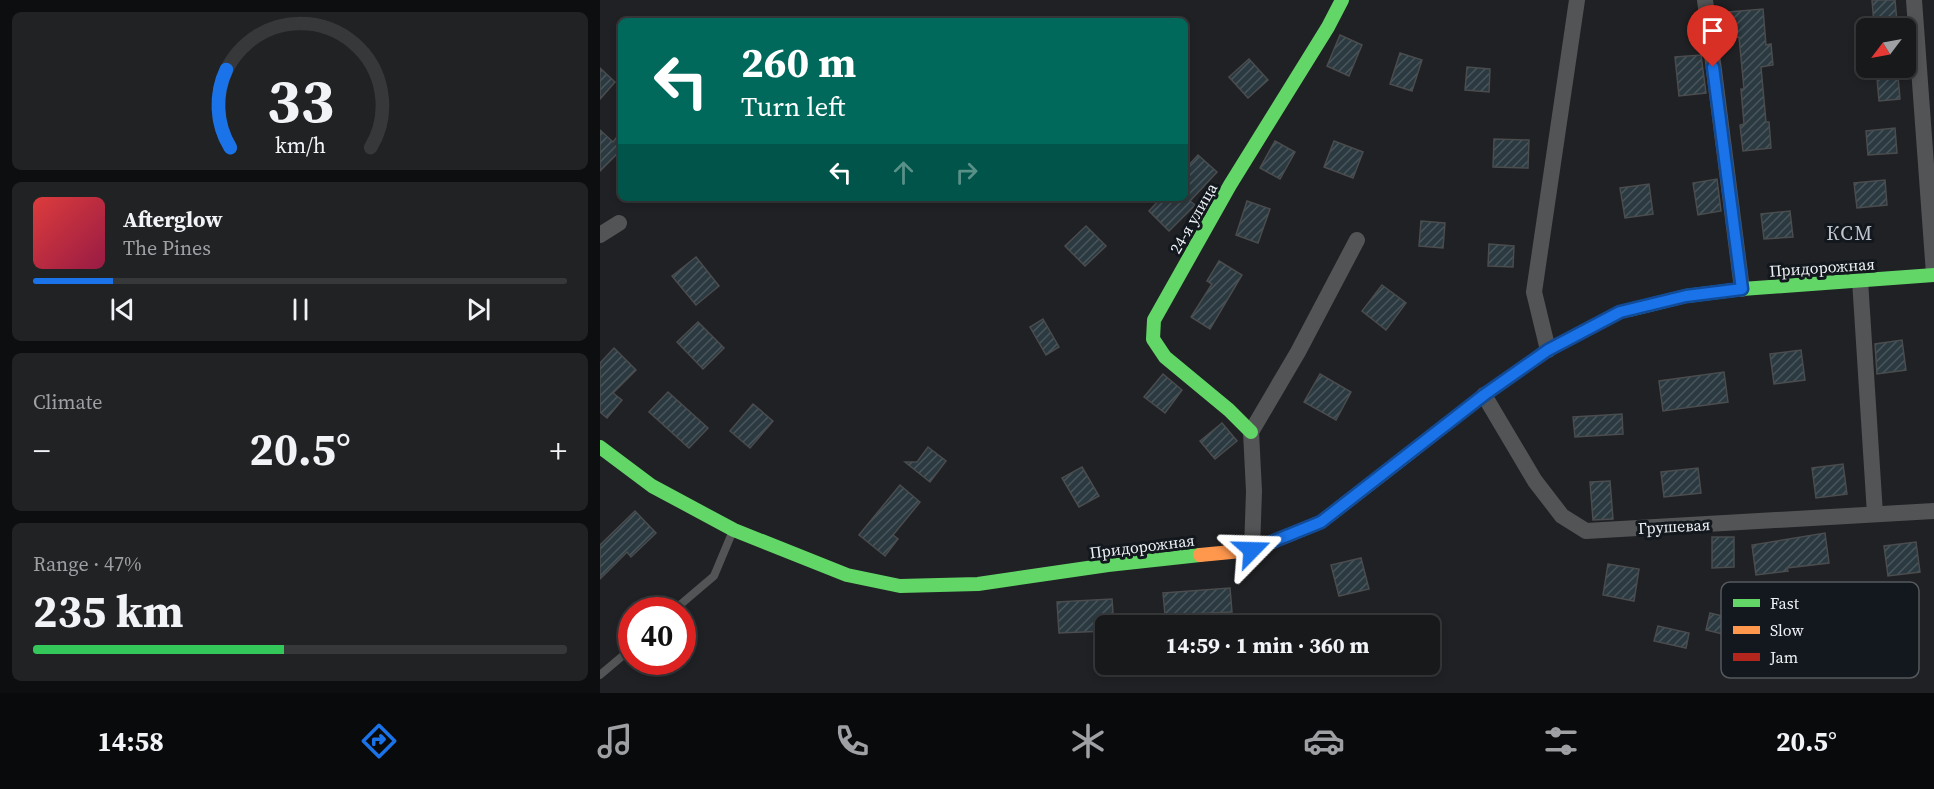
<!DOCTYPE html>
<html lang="en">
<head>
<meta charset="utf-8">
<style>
	body { margin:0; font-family:"Source Serif 4",serif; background:#202224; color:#f1f3f6; height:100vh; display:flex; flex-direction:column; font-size:22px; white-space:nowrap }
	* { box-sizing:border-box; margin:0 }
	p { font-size:20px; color:#9ea0a3 }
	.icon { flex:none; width:33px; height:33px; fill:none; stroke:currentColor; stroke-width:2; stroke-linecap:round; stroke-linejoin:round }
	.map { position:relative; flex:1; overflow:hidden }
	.side { display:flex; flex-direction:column; gap:12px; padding:12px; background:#0d0e0f; width:600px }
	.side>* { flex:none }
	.banner { position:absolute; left:18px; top:18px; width:570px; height:183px; border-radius:9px; box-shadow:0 3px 9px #0003,0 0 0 2px #36383a; background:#00695c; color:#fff; overflow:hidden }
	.needle { width:39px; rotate:238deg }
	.fabs { position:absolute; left:1256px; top:18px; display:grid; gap:12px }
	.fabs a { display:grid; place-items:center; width:60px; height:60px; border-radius:9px; background:#17191b; box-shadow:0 3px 9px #0003,0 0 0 2px #36383a; font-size:30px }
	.speed { position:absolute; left:18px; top:597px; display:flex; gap:12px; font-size:30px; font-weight:700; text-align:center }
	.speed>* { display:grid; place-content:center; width:78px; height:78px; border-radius:50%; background:#17191b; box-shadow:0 3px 9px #0003,0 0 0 2px #36383a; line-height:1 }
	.speed .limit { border:9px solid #d22; background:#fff; color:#111 }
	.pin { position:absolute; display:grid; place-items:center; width:51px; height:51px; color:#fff; margin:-62px -26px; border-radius:50% 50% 50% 0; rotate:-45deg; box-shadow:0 0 6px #0007 }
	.pin .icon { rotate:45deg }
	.me { position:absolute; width:66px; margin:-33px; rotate:68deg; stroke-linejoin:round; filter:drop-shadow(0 0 4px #0008) }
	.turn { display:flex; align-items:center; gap:21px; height:126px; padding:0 24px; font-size:27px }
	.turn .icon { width:78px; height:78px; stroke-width:2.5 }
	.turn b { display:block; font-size:42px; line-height:51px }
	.lanes { display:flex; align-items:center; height:57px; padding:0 24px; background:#0003; justify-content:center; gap:30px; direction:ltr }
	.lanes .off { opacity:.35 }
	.big { font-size:45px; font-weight:700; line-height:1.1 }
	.side .card { flex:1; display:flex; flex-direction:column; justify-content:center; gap:9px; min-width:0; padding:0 21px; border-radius:9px; background:#202224 }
	.side .dial { align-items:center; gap:0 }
	.dial svg { height:156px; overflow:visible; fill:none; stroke:#36383a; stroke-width:7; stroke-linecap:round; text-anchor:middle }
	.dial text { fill:#f1f3f6; stroke:none }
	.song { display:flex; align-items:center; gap:18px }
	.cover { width:72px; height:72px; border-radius:9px; background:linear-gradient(135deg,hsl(0 70% 55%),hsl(340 70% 35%)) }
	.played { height:6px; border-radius:3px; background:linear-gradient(90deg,#1a73e8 15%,#36383a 15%) }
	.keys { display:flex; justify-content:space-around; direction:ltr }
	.heat { display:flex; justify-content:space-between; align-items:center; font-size:33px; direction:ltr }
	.charge { height:9px; border-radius:4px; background:linear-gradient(90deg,#34c759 47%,#36383a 0) }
	.trip { position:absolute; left:495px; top:615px; width:345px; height:60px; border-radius:9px; background:#17191b; box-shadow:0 3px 9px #0003,0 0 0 2px #36383a; font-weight:700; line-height:60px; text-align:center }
	.dock { display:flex; height:96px; justify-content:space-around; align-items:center; background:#090a0b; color:#9ea0a3 }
	.dock .icon { width:42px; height:42px }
	.dock .current { color:#1a73e8 }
	.dock b { font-size:27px; color:#f1f3f6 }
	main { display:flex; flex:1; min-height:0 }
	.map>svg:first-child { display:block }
	.building { fill:url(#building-hatch); stroke:#4a4c4e; stroke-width:1.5 }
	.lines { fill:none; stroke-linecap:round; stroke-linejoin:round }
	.lane { stroke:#525455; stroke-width:8 }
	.street { stroke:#525455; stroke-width:16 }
	.fast { stroke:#63d668; stroke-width:14 }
	.slow { stroke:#ff974d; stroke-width:14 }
	.jam { stroke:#b3261e; stroke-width:14 }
	.route-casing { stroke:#114b97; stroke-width:15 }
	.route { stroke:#1a73e8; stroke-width:10 }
	.labels { text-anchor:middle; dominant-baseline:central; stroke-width:6; stroke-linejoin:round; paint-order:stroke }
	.street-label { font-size:16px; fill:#eef1f5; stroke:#13181e }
	.quarter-label { font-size:20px; letter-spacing:1.5px; fill:#bfc6ce; stroke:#13181e }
	.key { fill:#13181e; stroke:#55595e; stroke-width:1.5 }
	.key-label { font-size:16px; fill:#eef1f5 }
</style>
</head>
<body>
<main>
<section class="side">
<div class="card dial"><svg viewBox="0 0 100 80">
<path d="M14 69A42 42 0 1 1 86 69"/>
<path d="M14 69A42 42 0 0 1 12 29" stroke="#1a73e8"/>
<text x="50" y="56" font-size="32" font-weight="700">33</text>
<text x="50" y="72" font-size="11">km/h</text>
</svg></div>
<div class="card">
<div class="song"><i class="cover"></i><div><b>Afterglow</b><p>The Pines</p></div></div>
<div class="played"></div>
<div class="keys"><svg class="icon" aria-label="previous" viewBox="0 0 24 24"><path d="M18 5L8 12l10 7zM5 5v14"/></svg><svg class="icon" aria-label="pause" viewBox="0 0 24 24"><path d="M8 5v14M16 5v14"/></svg><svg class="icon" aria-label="next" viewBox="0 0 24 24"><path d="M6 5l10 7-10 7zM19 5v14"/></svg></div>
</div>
<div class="card"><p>Climate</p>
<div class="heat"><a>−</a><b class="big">20.5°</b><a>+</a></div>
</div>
<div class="card"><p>Range · 47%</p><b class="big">235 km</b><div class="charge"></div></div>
</section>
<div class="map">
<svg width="1334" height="693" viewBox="0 0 1334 693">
	<defs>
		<pattern id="building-hatch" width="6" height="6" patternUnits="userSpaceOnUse" patternTransform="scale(1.5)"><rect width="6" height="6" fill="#2b3940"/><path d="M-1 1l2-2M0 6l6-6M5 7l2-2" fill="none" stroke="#4a565c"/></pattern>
	</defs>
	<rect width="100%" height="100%" fill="#1f2124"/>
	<g class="building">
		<polygon points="1272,0 1295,0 1297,22 1274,24"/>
		<polygon points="1163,9 1166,45 1171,44 1173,65 1161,67 1166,122 1169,122 1171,148 1143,151 1140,125 1144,124 1141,89 1144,89 1139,37 1131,38 1129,12"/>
		<polygon points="740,35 762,45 749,76 727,66"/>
		<polygon points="800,53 822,60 812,91 790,84"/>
		<polygon points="1101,55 1106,93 1079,96 1075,57"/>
		<polygon points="649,59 668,80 648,98 629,77"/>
		<polygon points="867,67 890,69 889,92 865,90"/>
		<polygon points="0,68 15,82 0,99"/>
		<polygon points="1298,76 1300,99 1279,101 1277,78"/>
		<polygon points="1295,128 1297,153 1268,155 1266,131"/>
		<polygon points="0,130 13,142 21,132 21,150 0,171"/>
		<polygon points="894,139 929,140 928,168 893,167"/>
		<polygon points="675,141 695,152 680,179 660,168"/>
		<polygon points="734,141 763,152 753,178 724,167"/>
		<polygon points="598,155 617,172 590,201 595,205 569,231 549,211 561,198 585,198 585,169"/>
		<polygon points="1117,179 1121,211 1098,215 1093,183"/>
		<polygon points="1285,180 1287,205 1257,208 1254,183"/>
		<polygon points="1049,184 1053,214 1025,218 1020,188"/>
		<polygon points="647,201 670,209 658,243 636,235"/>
		<polygon points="1190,211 1193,237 1164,239 1161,214"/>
		<polygon points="821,221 845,223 843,248 819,246"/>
		<polygon points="486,226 506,246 485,266 465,246"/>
		<polygon points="889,244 914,246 913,267 888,266"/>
		<polygon points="96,257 119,286 96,305 72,276"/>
		<polygon points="619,261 642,275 610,329 591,317 612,284 607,281"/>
		<polygon points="782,285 806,303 786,330 762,311"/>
		<polygon points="443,319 459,347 446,355 430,327"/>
		<polygon points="98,322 124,348 103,369 77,342"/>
		<polygon points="1302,340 1306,370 1277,374 1275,344"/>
		<polygon points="14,348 36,370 13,393 22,400 7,418 0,412 0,363"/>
		<polygon points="1201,350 1205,380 1174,384 1170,354"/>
		<polygon points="1124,372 1128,402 1063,411 1059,381"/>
		<polygon points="563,374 582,390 565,413 544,397"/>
		<polygon points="720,374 751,392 736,420 704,402"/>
		<polygon points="68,392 108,428 89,448 49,412"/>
		<polygon points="153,404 173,421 150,448 130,431"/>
		<polygon points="1022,414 1023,434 975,437 973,417"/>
		<polygon points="622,423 637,441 615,459 600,441"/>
		<polygon points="328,447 346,461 330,482 305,462 317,462"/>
		<polygon points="1243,464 1247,494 1216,498 1212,468"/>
		<polygon points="482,467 499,496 479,507 462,478"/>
		<polygon points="1098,468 1101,493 1064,497 1061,472"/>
		<polygon points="1010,481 1013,519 993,520 990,482"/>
		<polygon points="300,485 320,502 293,535 298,539 285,556 259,535"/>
		<polygon points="35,511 56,533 31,557 27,552 0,579 0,545"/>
		<polygon points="1225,533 1229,563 1187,568 1188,571 1156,575 1152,545"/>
		<polygon points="1112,537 1134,537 1134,567 1112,568"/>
		<polygon points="1316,542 1320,572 1288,576 1284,546"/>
		<polygon points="761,558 769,589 739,596 731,565"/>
		<polygon points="1008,564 1039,569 1034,601 1003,595"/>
		<polygon points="630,588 632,612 565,615 563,593"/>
		<polygon points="512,599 514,626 506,626 506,631 459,633 457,602"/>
		<polygon points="1110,613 1135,619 1131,636 1106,630"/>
		<polygon points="1058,626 1089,633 1086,648 1054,641"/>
	</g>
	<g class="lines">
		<g class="lane">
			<polyline points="74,610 114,576 132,533"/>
			<polyline points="0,675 32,648"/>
		</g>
		<g class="street">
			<polyline points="1105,0 1142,289"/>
			<polyline points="1314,0 1334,274"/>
			<polyline points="0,235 19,223"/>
			<polyline points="1260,280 1275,514"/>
			<polyline points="948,350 934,292 977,0"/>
			<polyline points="884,395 935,481 962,516 986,531 1334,511"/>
			<polyline points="652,550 654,491 651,432 698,352 757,240"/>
		</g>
		<g class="fast">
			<polyline points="1029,310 1086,296 1142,289 1334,275"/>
			<polyline points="651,432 629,410 565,357 553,339 554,320 630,185 728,27 742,0"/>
			<polyline points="0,447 52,486 134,530 247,575 300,586 378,584 508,565 600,555"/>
		</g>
		<polyline class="slow" points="600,555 652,550 721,522 815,449"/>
		<polyline class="jam" points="815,449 884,395 948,350 1020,312 1029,310"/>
	</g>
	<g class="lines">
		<g class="route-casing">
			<polyline id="route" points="652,550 721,522 884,395 948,350 1020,312 1086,296 1142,289 1113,67"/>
		</g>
		<use href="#route" class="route"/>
	</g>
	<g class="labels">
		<g class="street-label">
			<text transform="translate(593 218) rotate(-60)">24-я улица</text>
			<text transform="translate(1222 267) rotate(-4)">Придорожная</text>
			<text transform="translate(1074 526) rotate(-3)">Грушевая</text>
			<text transform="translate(542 546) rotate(-7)">Придорожная</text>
		</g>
		<g class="quarter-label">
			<text x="1250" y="233">КСМ</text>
		</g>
	</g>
	<rect x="1121" y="582" width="198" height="96" rx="9" class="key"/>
	<rect x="1133" y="599" width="27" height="8" fill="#63d668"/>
	<rect x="1133" y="626" width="27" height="8" fill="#ff974d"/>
	<rect x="1133" y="653" width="27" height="8" fill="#b3261e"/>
	<g class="key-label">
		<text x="1170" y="609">Fast</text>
		<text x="1170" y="636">Slow</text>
		<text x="1170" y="663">Jam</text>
	</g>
</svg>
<div class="fabs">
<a><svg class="needle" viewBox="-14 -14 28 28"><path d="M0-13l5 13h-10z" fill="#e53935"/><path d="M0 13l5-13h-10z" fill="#9ea0a3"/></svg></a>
</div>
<div class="speed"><div class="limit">40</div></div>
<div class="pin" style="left:1113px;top:67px;background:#d93025"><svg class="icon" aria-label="arrive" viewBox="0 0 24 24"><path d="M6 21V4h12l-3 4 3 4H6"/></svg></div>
<svg class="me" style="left:652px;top:550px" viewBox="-20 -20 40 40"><path d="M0-17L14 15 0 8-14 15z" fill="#1a73e8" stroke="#fff" stroke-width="4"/></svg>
<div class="trip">14:59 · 1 min · 360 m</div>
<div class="banner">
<div class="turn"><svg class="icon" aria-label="left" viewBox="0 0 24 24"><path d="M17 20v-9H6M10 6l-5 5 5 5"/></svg><div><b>260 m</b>Turn left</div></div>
<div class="lanes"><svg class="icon" aria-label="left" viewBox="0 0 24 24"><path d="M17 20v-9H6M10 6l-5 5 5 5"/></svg><svg class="icon off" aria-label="ahead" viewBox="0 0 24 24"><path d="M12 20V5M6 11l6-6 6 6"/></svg><svg class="icon off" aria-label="right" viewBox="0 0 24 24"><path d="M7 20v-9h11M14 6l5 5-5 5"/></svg></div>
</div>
</div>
</main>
<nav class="dock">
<b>14:58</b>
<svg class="icon current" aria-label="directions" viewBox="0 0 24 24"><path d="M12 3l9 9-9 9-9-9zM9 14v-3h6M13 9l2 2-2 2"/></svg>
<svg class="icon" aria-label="music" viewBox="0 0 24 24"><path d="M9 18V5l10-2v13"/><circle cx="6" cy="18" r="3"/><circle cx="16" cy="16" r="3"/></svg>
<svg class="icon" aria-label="phone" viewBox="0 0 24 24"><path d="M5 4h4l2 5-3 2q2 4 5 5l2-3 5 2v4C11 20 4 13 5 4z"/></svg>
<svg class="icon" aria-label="climate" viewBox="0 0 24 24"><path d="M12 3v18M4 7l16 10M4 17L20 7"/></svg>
<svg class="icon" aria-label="car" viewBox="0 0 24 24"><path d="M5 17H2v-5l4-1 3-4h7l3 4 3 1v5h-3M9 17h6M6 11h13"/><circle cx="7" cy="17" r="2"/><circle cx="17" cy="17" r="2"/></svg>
<svg class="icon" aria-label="filters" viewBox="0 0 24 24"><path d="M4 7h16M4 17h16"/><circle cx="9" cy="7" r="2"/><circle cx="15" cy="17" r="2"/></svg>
<b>20.5°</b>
</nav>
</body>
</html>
